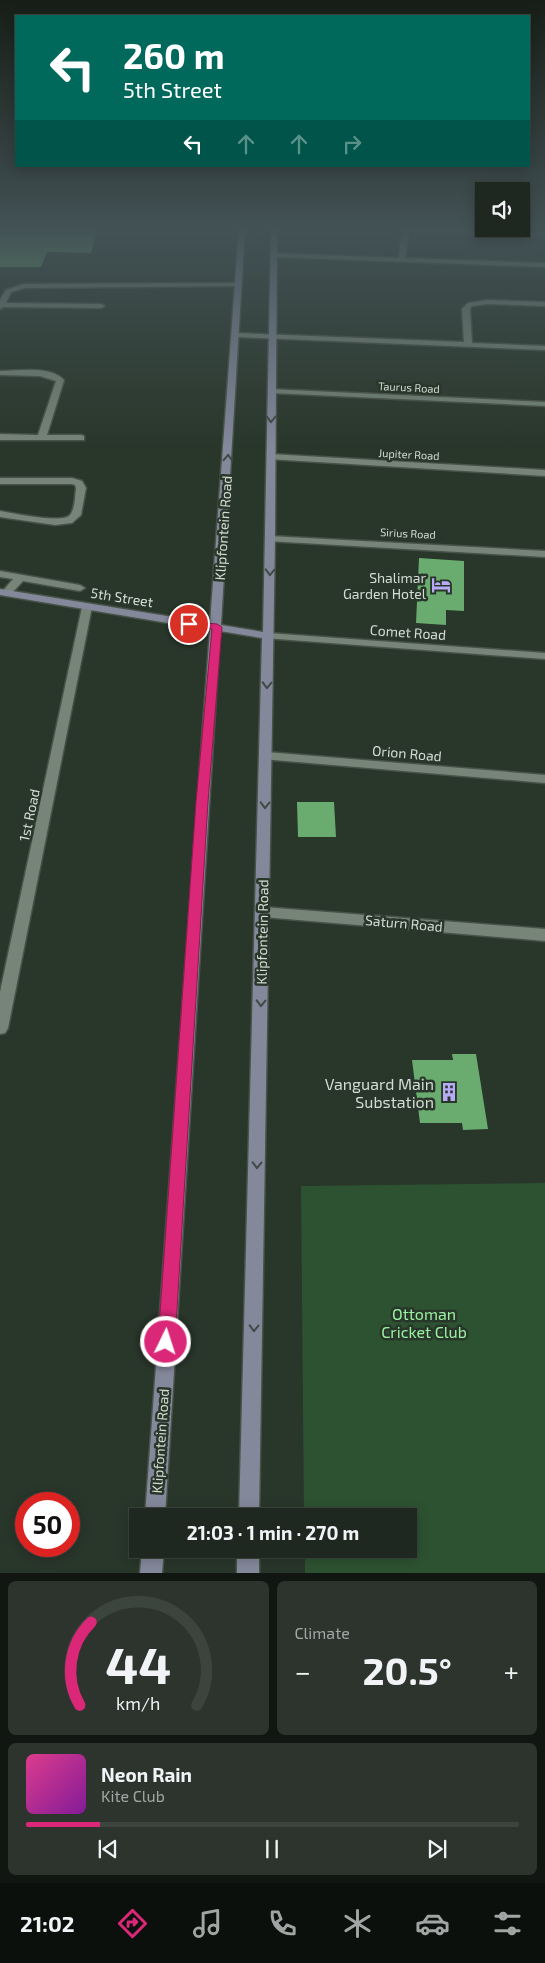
<!DOCTYPE html>
<html lang="en">
<head>
<meta charset="utf-8">
<style>
	body { margin:0; font-family:"Exo 2",sans-serif; background:#2c342d; color:#f1f3f6; height:100vh; display:flex; flex-direction:column; font-size:19px; white-space:nowrap }
	* { box-sizing:border-box; margin:0 }
	p { font-size:16px; color:#a1a6a5 }
	.icon { flex:none; width:28px; height:28px; fill:none; stroke:currentColor; stroke-width:2; stroke-linecap:round; stroke-linejoin:round }
	.map { position:relative; height:1573px; overflow:hidden }
	.panel { display:flex; flex-direction:column; gap:8px; padding:8px; background:#111612; flex:1 }
	.panel>* { flex:none }
	.guide { position:absolute; left:15px; top:15px; width:515px; height:152px; border-radius:0px; box-shadow:0 2px 12px #0003,0 0 0 1px #3c443e; background:#00695c; color:#fff; overflow:hidden }
	.buttons { position:absolute; left:475px; top:182px; display:grid; gap:10px }
	.buttons a { display:grid; place-items:center; width:55px; height:55px; border-radius:0px; background:#1f2820; box-shadow:0 2px 12px #0003,0 0 0 1px #3c443e; font-size:25px }
	.speed { position:absolute; left:15px; top:1492px; display:flex; gap:10px; font-size:25px; font-weight:700; text-align:center }
	.speed>* { display:grid; place-content:center; width:65px; height:65px; border-radius:50%; background:#1f2820; box-shadow:0 2px 12px #0003,0 0 0 1px #3c443e; line-height:1 }
	.speed .limit { border:8px solid #d22; background:#fff; color:#111 }
	.pin { position:absolute; display:grid; place-items:center; width:42px; height:42px; color:#fff; margin:-21px; border:2px solid #fff; border-radius:50%; box-shadow:0 1px 5px #0007 }
	.me { position:absolute; width:55px; margin:-28px; rotate:4deg; stroke-linejoin:round; filter:drop-shadow(0 0 4px #0008) }
	.turn { display:flex; align-items:center; gap:18px; height:105px; padding:0 25px; font-size:22px }
	.turn .icon { width:65px; height:65px; stroke-width:2.5 }
	.turn b { display:block; font-size:35px; line-height:42px }
	.lanes { display:flex; align-items:center; height:48px; padding:0 25px; background:#0003; justify-content:center; gap:25px; direction:ltr }
	.lanes .off { opacity:.35 }
	.big { font-size:38px; font-weight:700; line-height:1.1 }
	.panel .card { flex:1; display:flex; flex-direction:column; justify-content:center; gap:8px; min-width:0; padding:0 18px; border-radius:8px; background:#2c342d }
	.panel .dial { align-items:center; gap:0 }
	.dial svg { height:130px; overflow:visible; fill:none; stroke:#3c443e; stroke-width:7; stroke-linecap:round; text-anchor:middle }
	.dial text { fill:#f1f3f6; stroke:none }
	.song { display:flex; align-items:center; gap:15px }
	.cover { width:60px; height:60px; border-radius:8px; background:linear-gradient(135deg,hsl(330 70% 55%),hsl(290 70% 35%)) }
	.played { height:5px; border-radius:2px; background:linear-gradient(90deg,#db2777 15%,#3c443e 15%) }
	.keys { display:flex; justify-content:space-around; direction:ltr }
	.heat { display:flex; justify-content:space-between; align-items:center; font-size:28px; direction:ltr }
	.panel .tiles { flex:1; display:grid; gap:8px; grid-template-columns:1fr 1fr }
	.card:last-child { grid-column:span 2 }
	.trip { position:absolute; left:129px; top:1508px; width:288px; height:50px; border-radius:0px; background:#1f2820; box-shadow:0 2px 12px #0003,0 0 0 1px #3c443e; font-weight:700; line-height:50px; text-align:center }
	.dock { display:flex; height:80px; justify-content:space-around; align-items:center; background:#0c100d; color:#a1a6a5 }
	.dock .icon { width:35px; height:35px }
	.dock .current { color:#db2777 }
	.dock b { font-size:22px; color:#f1f3f6 }
	.map>svg:first-child { display:block }
	.green { fill:#2d5231 }
	.building { fill:#6aac70 }
	.lines { fill:none; stroke-linecap:round; stroke-linejoin:round }
	.street-casing { stroke:#485248; stroke-width:3 }
	.secondary-casing { stroke:#485248; stroke-width:3 }
	.street { fill:#768577; fill-rule:evenodd }
	.secondary { fill:#83889b; fill-rule:evenodd }
	.oneway { stroke:#404a46 }
	.route { fill:#db2777; stroke:#8e194d }
	.labels { text-anchor:middle; dominant-baseline:central; stroke-width:5; stroke-linejoin:round; paint-order:stroke }
	.far-street-label { font-size:11px; fill:#d4dcd4; stroke:#29362a }
	.street-label { font-size:14px; fill:#d4dcd4; stroke:#29362a }
	.poi-label { font-size:14px; fill:#d4dcd4; stroke:#29362a; text-anchor:end }
	.near-poi-label { font-size:16px; fill:#d4dcd4; stroke:#29362a; text-anchor:end }
	.near-park-label { font-size:16px; fill:#98f1a0; stroke:#29362a }
</style>
</head>
<body>
<div class="map">
<svg width="545" height="1573" viewBox="0 0 545 1573">
	<rect width="100%" height="100%" fill="#29362a"/>
	<polygon class="green" points="545,1183 545,1573 305,1573 305,1549 408,1549 408,1516 304,1516 301,1186"/>
	<g class="building">
		<polygon points="0,228 98,228 91,253 47,252 41,267 0,267"/>
		<polygon points="419,558 464,561 464,611 446,610 446,625 416,623"/>
		<polygon points="297,802 334,802 336,837 298,837"/>
		<polygon points="452,1054 476,1054 488,1129 463,1130 462,1123 420,1123 412,1060 453,1060"/>
	</g>
	<g class="lines">
		<g class="street-casing">
			<g id="street">
				<polygon points="405,228 545,232 545,236 409,231 405,258 545,263 545,267 274,257 271,255 274,253 399,258 401,236"/>
				<polygon points="239,283 241,284 241,286 25,288 11,292 6,303 101,304 105,306 101,308 3,307 0,309 0,300 6,290 24,284"/>
				<polygon points="487,300 545,302 545,306 487,304 472,306 470,309 472,343 545,346 545,350 236,337 232,335 236,333 464,342 462,309 468,303"/>
				<path d="M0 371C19 371 49 365 64 380L47 435H81L84 436V440H0V434L38 435 56 381 40 376 0 375Z"/>
				<polygon points="269,389 545,402 545,406 272,393 269,393"/>
				<polygon points="271,454 545,470 545,476 268,459 267,457"/>
				<path d="M0 478H72L82 481 86 488 81 515 72 523 55 525 0 517V511C12 513 63 524 70 515 75 509 75 496 76 488L75 485 72 484H0Z"/>
				<polygon points="270,536 545,551 545,557 267,541 265,539"/>
				<polygon points="0,571 80,585 85,588 80,591 23,581 10,595 6,596 1,593 13,579 0,577"/>
				<polygon points="87,604 92,607 8,1028 5,1033 0,1034 0,992 82,607"/>
				<polygon points="268,633 545,653 545,659 264,638 263,636"/>
				<polygon points="266,752 545,775 545,783 262,759 260,756"/>
				<polygon points="263,907 545,929 545,941 263,917 258,916 256,912 258,908"/>
			</g>
		</g>
		<g class="secondary-casing">
			<g id="secondary">
				<polygon points="239,228 245,228 221,625 263,632 271,228 277,228 275,539 259,1516 239,1516 262,638 220,631 165,1516 145,1516 210,630 0,595 0,589 210,623"/>
				<polygon points="142,1549 164,1549 162,1573 140,1573"/>
				<rect x="237" y="1549" width="22" height="24"/>
			</g>
		</g>
		<use href="#street" class="street"/>
		<use href="#secondary" class="secondary"/>
	</g>
	<defs><path id="oneway-chevron" d="M-2-3.5L2.5 0L-2 3.5" fill="none" stroke-width="1.6" stroke-linecap="round" stroke-linejoin="round" transform="scale(1.25)"/></defs>
	<g class="oneway">
		<use href="#oneway-chevron" transform="translate(271 419) rotate(91)"/>
		<use href="#oneway-chevron" transform="translate(228 458) rotate(-87)"/>
		<use href="#oneway-chevron" transform="translate(270 572) rotate(91)"/>
		<use href="#oneway-chevron" transform="translate(267 685) rotate(92)"/>
		<use href="#oneway-chevron" transform="translate(265 805) rotate(91)"/>
		<use href="#oneway-chevron" transform="translate(261 1003) rotate(91)"/>
		<use href="#oneway-chevron" transform="translate(257 1165) rotate(91)"/>
		<use href="#oneway-chevron" transform="translate(254 1328) rotate(91)"/>
	</g>
	<linearGradient id="sky" x2="0" y2="1"><stop stop-color="#171e17"/><stop offset="0.51" stop-color="#435255"/><stop offset="1" stop-color="#435255" stop-opacity="0"/></linearGradient>
	<rect width="545" height="448" fill="url(#sky)"/>
	<polygon class="route" points="186,621 217,624 222,627 208,802 175,1342 172,1348 166,1351 160,1348 158,1342 196,802 212,629 186,626"/>
	<defs>
		<g id="hotel-bare" transform="scale(1.5)"><path d="M-6-4.5h1.5V1H6V5H4.5V3h-9V5H-6ZM-4 0a1.8 1.8 0 1 1 3.6 0ZM.5 0V-2.5h3Q6-2.5 6 0Z" fill="#b7abf8" stroke="#29362a" stroke-width="2.5" paint-order="stroke"/></g>
		<g id="building-bare" transform="scale(1.5)"><path d="M-4-6H4V6H1V3H-1V6H-4ZM-2.5-4.3h1.7v1.8h-1.7ZM.8-4.3h1.7v1.8H.8ZM-2.5-1h1.7V.8h-1.7ZM.8-1h1.7V.8H.8Z" fill="#b7abf8" stroke="#29362a" stroke-width="2.5" paint-order="stroke"/></g>
	</defs>
	<g fill-rule="evenodd">
		<use href="#hotel-bare" x="441" y="585"/>
		<use href="#building-bare" x="449" y="1092"/>
	</g>
	<g class="labels">
		<g class="far-street-label">
			<text transform="translate(409 387) rotate(3)">Taurus Road</text>
			<text transform="translate(409 454) rotate(3)">Jupiter Road</text>
			<text transform="translate(408 533) rotate(3)">Sirius Road</text>
		</g>
		<g class="street-label">
			<text transform="translate(223 528) rotate(-86)">Klipfontein Road</text>
			<text transform="translate(122 597) rotate(9)">5th Street</text>
			<text transform="translate(408 632) rotate(4)">Comet Road</text>
			<text transform="translate(407 753) rotate(5)">Orion Road</text>
			<text transform="translate(29 815) rotate(-78)">1st Road</text>
			<text transform="translate(404 923) rotate(5)">Saturn Road</text>
			<text transform="translate(262 932) rotate(-89)">Klipfontein Road</text>
			<text transform="translate(160 1441) rotate(-86)">Klipfontein Road</text>
		</g>
		<g class="poi-label">
			<text x="426" y="577">Shalimar<tspan x="426" dy="16">Garden Hotel</tspan></text>
		</g>
		<g class="near-poi-label">
			<text x="434" y="1083">Vanguard Main<tspan x="434" dy="18">Substation</tspan></text>
		</g>
		<g class="near-park-label">
			<text x="424" y="1313">Ottoman<tspan x="424" dy="18">Cricket Club</tspan></text>
		</g>
	</g>
</svg>
<div class="buttons">
<a><svg class="icon" aria-label="sound" viewBox="0 0 24 24"><path d="M4 9h4l5-4v14l-5-4H4zM17 9q2 3 0 6"/></svg></a>
</div>
<div class="speed"><div class="limit">50</div></div>
<div class="pin" style="left:189px;top:624px;background:#d93025"><svg class="icon" aria-label="arrive" viewBox="0 0 24 24"><path d="M6 21V4h12l-3 4 3 4H6"/></svg></div>
<svg class="me" style="left:166px;top:1342px" viewBox="-20 -20 40 40"><circle r="17" fill="#db2777" stroke="#fff" stroke-width="3"/><path d="M0-11L8 9 0 5-8 9z" fill="#fff"/></svg>
<div class="trip">21:03 · 1 min · 270 m</div>
<div class="guide">
<div class="turn"><svg class="icon" aria-label="left" viewBox="0 0 24 24"><path d="M17 20v-9H6M10 6l-5 5 5 5"/></svg><div><b>260 m</b>5th Street</div></div>
<div class="lanes"><svg class="icon" aria-label="left" viewBox="0 0 24 24"><path d="M17 20v-9H6M10 6l-5 5 5 5"/></svg><svg class="icon off" aria-label="ahead" viewBox="0 0 24 24"><path d="M12 20V5M6 11l6-6 6 6"/></svg><svg class="icon off" aria-label="ahead" viewBox="0 0 24 24"><path d="M12 20V5M6 11l6-6 6 6"/></svg><svg class="icon off" aria-label="right" viewBox="0 0 24 24"><path d="M7 20v-9h11M14 6l5 5-5 5"/></svg></div>
</div>
</div>
<section class="panel">
<div class="tiles">
<div class="card dial"><svg viewBox="0 0 100 80">
<path d="M14 69A42 42 0 1 1 86 69"/>
<path d="M14 69A42 42 0 0 1 21 18" stroke="#db2777"/>
<text x="50" y="56" font-size="32" font-weight="700">44</text>
<text x="50" y="72" font-size="11">km/h</text>
</svg></div>
<div class="card"><p>Climate</p>
<div class="heat"><a>−</a><b class="big">20.5°</b><a>+</a></div>
</div>
<div class="card">
<div class="song"><i class="cover"></i><div><b>Neon Rain</b><p>Kite Club</p></div></div>
<div class="played"></div>
<div class="keys"><svg class="icon" aria-label="previous" viewBox="0 0 24 24"><path d="M18 5L8 12l10 7zM5 5v14"/></svg><svg class="icon" aria-label="pause" viewBox="0 0 24 24"><path d="M8 5v14M16 5v14"/></svg><svg class="icon" aria-label="next" viewBox="0 0 24 24"><path d="M6 5l10 7-10 7zM19 5v14"/></svg></div>
</div>
</div>
</section>
<nav class="dock">
<b>21:02</b>
<svg class="icon current" aria-label="directions" viewBox="0 0 24 24"><path d="M12 3l9 9-9 9-9-9zM9 14v-3h6M13 9l2 2-2 2"/></svg>
<svg class="icon" aria-label="music" viewBox="0 0 24 24"><path d="M9 18V5l10-2v13"/><circle cx="6" cy="18" r="3"/><circle cx="16" cy="16" r="3"/></svg>
<svg class="icon" aria-label="phone" viewBox="0 0 24 24"><path d="M5 4h4l2 5-3 2q2 4 5 5l2-3 5 2v4C11 20 4 13 5 4z"/></svg>
<svg class="icon" aria-label="climate" viewBox="0 0 24 24"><path d="M12 3v18M4 7l16 10M4 17L20 7"/></svg>
<svg class="icon" aria-label="car" viewBox="0 0 24 24"><path d="M5 17H2v-5l4-1 3-4h7l3 4 3 1v5h-3M9 17h6M6 11h13"/><circle cx="7" cy="17" r="2"/><circle cx="17" cy="17" r="2"/></svg>
<svg class="icon" aria-label="filters" viewBox="0 0 24 24"><path d="M4 7h16M4 17h16"/><circle cx="9" cy="7" r="2"/><circle cx="15" cy="17" r="2"/></svg>
</nav>
</body>
</html>
